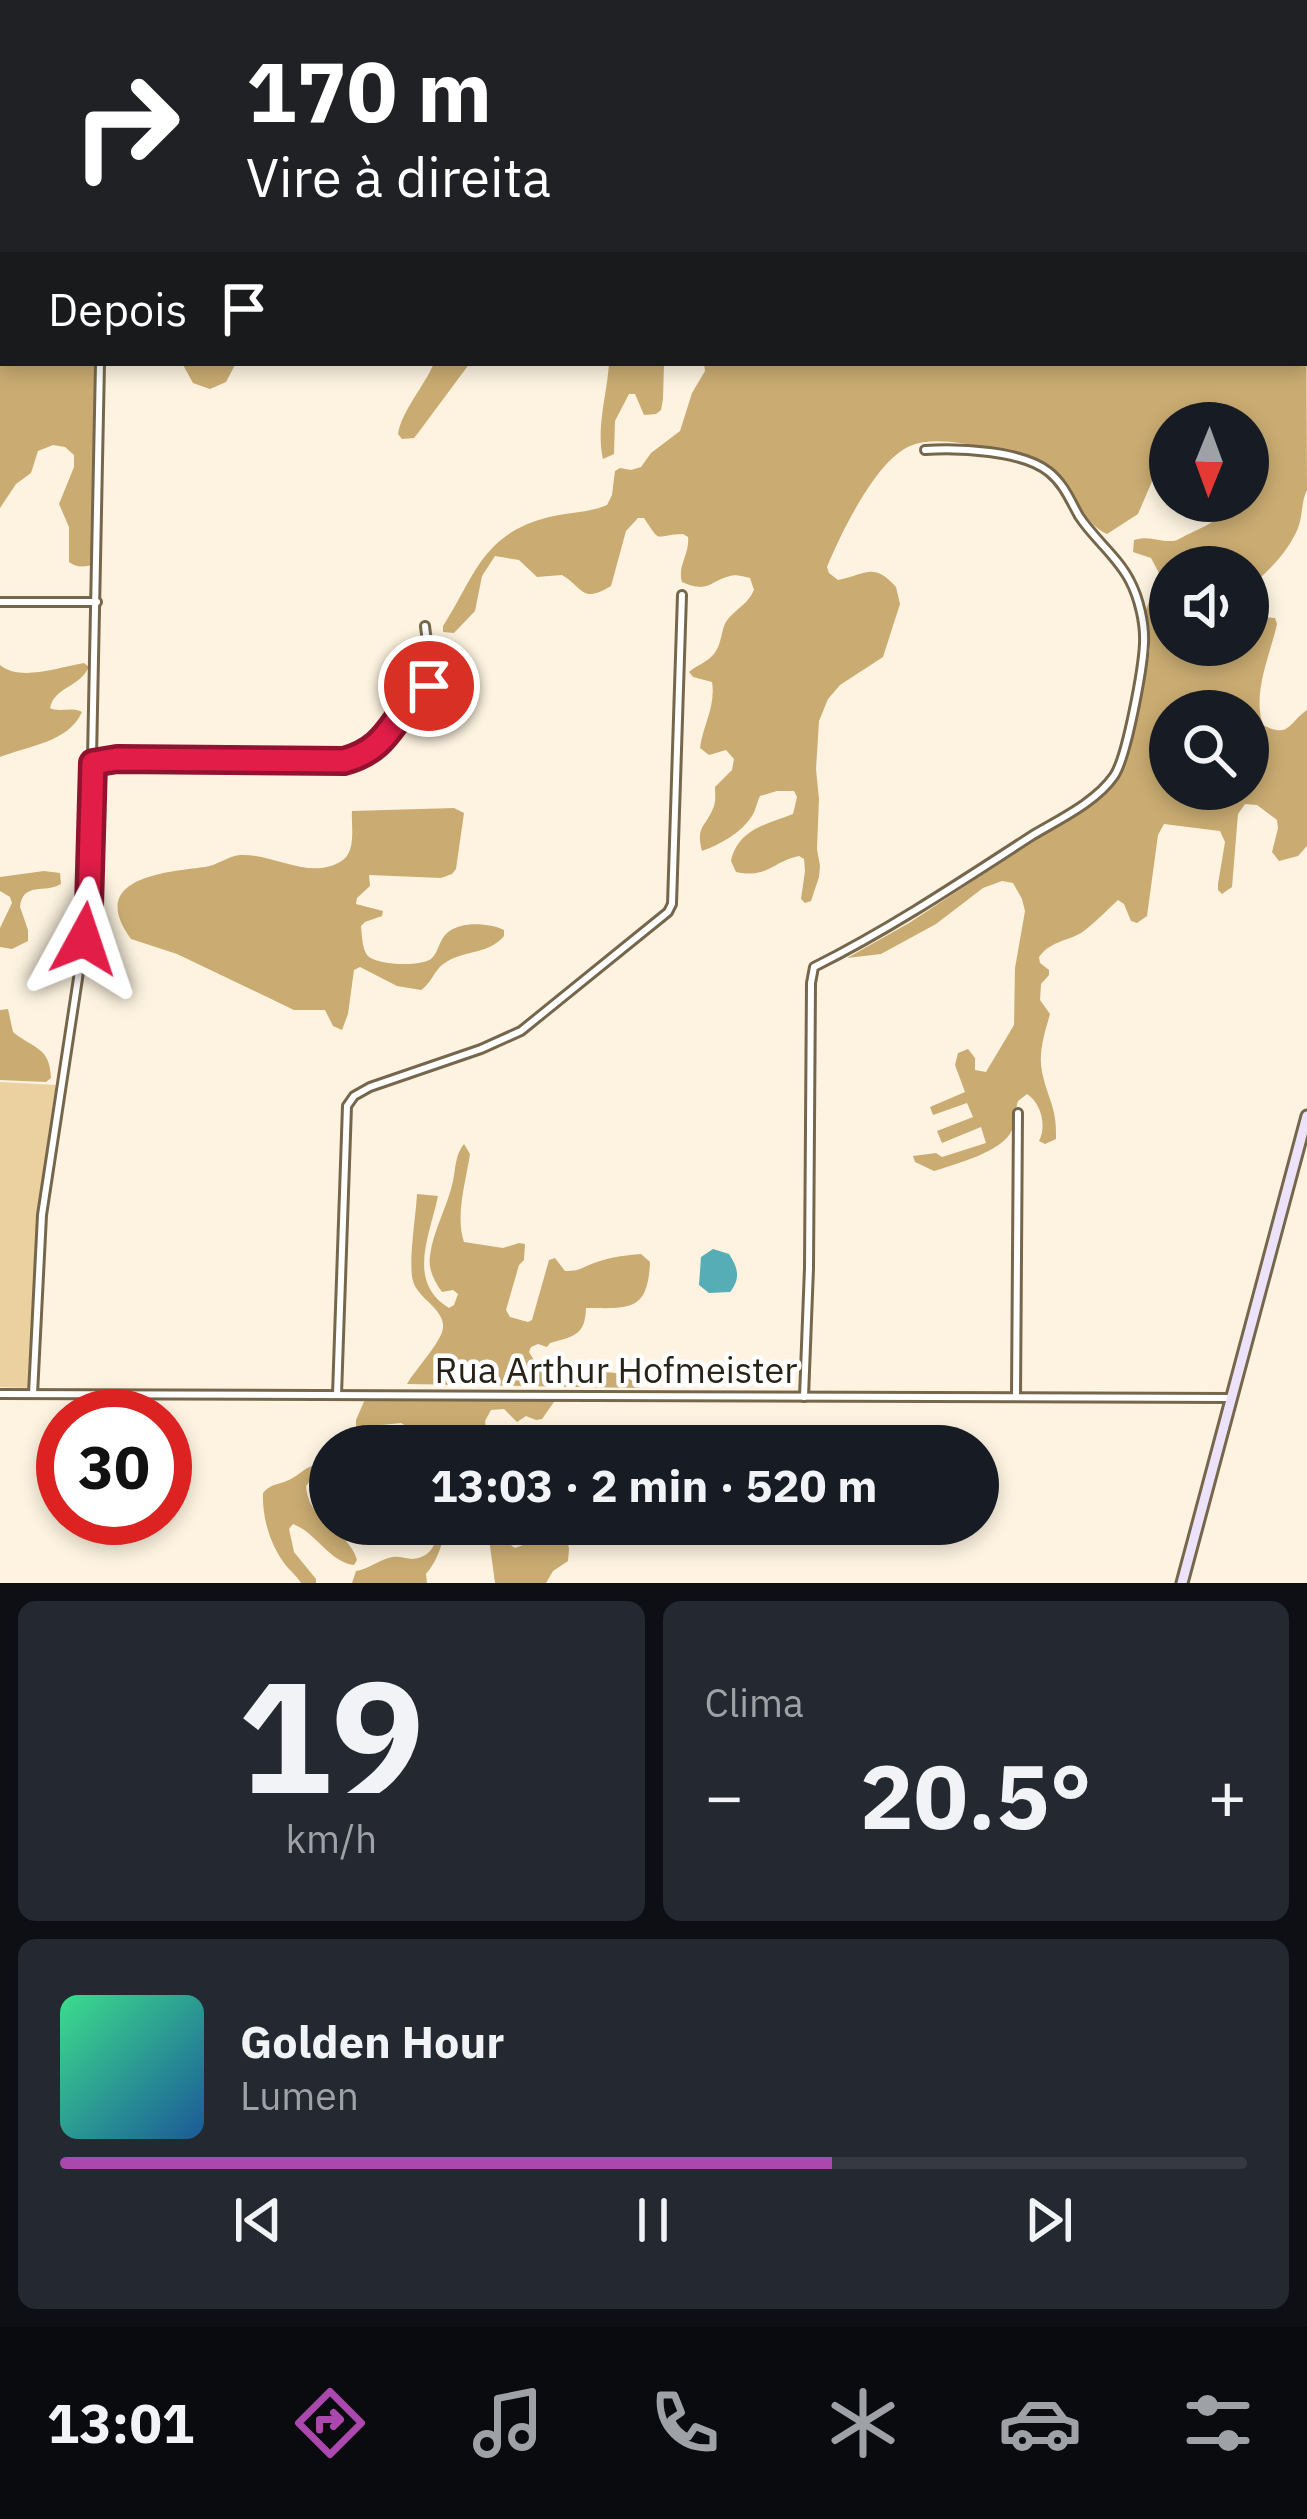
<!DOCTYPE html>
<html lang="pt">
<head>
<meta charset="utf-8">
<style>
	body { margin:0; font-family:"IBM Plex Sans",sans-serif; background:#242831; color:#f1f3f6; height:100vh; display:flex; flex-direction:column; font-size:45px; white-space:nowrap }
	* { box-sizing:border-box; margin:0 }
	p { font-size:39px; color:#9ea1a6 }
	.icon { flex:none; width:66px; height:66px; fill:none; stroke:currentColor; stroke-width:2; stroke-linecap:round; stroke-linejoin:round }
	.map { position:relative; height:1583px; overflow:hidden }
	.details { display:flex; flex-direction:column; gap:18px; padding:18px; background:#0d0f14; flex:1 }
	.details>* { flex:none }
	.hud { position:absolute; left:0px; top:0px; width:1308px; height:366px; box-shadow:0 6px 18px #0003; background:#202124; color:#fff; overflow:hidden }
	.needle { width:78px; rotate:181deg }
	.controls { position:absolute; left:1149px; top:402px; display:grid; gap:24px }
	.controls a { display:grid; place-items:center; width:120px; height:120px; border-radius:50%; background:#171b24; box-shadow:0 6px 18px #0003; font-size:60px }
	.speed { position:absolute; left:36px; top:1389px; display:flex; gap:24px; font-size:60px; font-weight:700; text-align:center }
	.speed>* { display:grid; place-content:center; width:156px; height:156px; border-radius:50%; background:#171b24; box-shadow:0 6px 18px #0003; line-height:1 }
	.speed .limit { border:18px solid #d22; background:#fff; color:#111 }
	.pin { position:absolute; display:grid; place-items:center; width:102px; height:102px; color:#fff; margin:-51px; border:6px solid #fff; border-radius:50%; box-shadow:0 3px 12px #0007 }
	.me { position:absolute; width:132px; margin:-66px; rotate:5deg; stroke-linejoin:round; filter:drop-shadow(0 0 9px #0008) }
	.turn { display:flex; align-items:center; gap:42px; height:252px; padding:0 48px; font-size:54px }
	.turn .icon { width:156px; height:156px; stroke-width:2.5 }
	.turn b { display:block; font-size:84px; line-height:102px }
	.then { display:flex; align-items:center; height:114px; padding:0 48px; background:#0003; gap:24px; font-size:45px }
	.big { font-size:90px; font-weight:700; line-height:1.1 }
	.details .widget { flex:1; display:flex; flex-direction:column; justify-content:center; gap:18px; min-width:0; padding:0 42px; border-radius:18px; background:#242831 }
	.details .dial { align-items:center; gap:0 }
	.dial b { font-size:156px; line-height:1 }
	.song { display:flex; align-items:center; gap:36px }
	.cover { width:144px; height:144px; border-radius:18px; background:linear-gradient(135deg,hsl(150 70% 55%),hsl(210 70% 35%)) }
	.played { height:12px; border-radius:6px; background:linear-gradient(90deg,#aa48ae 65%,#363941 65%) }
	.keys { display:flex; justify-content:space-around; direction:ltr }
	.heat { display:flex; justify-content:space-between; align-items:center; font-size:66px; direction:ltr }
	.details .tiles { flex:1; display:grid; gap:18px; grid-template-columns:1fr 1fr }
	.widget:last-child { grid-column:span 2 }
	.trip { position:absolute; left:309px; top:1425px; width:690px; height:120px; border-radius:60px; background:#171b24; box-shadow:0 6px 18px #0003; font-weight:700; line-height:120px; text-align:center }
	.menu { display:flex; height:192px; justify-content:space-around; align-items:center; background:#090b0e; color:#9ea1a6 }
	.menu .icon { width:84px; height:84px }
	.menu .on { color:#aa48ae }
	.menu b { font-size:54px; color:#f1f3f6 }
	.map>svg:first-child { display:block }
	.green { fill:#ebd1a0 }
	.forest { fill:#caac72; fill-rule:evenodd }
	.water { fill:#57adb5 }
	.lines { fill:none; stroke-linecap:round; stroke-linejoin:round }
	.stream { stroke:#57adb5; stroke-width:3 }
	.street-casing { stroke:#76674c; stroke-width:12 }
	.secondary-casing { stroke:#76674c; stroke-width:15 }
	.street { stroke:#fff; stroke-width:6 }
	.secondary { stroke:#ece3fb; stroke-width:9 }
	.route-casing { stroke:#92132f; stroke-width:30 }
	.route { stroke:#e11d48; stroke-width:21 }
	.labels { text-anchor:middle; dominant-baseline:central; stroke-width:9; stroke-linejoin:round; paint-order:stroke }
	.street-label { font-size:36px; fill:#282217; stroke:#fff }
</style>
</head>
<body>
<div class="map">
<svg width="1307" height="1583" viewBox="0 0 1307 1583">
	<rect width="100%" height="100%" fill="#fdf3e0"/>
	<polygon class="green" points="0,1082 56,1085 50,1123 30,1388 0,1387"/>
	<g class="forest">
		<path d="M1305 51 1307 490C1301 502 1303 515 1298 528 1289 551 1267 573 1248 588V567H1170V645H1248V616L1275 618 1277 624C1270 655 1252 694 1263 725 1290 739 1289 722 1307 710V846L1298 856 1279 861 1272 852 1278 828 1277 820 1257 805 1245 804 1238 814 1232 887 1222 894 1218 890V884L1225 842 1220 831 1164 824 1158 835 1147 916 1137 923 1131 921 1124 904 1118 900C1106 911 1094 924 1081 933 1065 942 1051 941 1039 957L1040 963 1049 970V975L1041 984 1040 1000 1050 1014C1045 1032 1038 1052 1042 1072 1048 1100 1057 1107 1056 1139L1045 1144 1039 1141C1047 1126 1041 1103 1027 1094L1018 1101C1015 1110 1016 1122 1012 1130 1003 1152 955 1164 934 1171L915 1162 913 1156 936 1153 942 1157 986 1143 981 1127 942 1143 937 1131 973 1117 967 1103 933 1115 930 1107 965 1092 955 1065 958 1053 968 1049 975 1058V1070L986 1072 1014 1025 1015 968 1025 911 1022 899 1013 883 1002 881 983 888 936 924 881 954 847 958 909 923 1088 805 1114 784 1122 770 1130 746 1150 649 1145 613 1159 573 1151 558 1133 552 1134 540C1149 535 1159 542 1173 541 1177 541 1187 534 1191 533 1209 524 1219 522 1225 501H1248V423H1170V450L1159 455 1153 479 1138 514 1107 534C1082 523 1074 489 1054 471 1037 456 1005 451 984 447 962 443 931 437 910 446 876 460 840 535 827 567L829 573 838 580C865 575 873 561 896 587L900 604 883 657 840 685 828 699 819 721 816 769 819 799 817 849 820 866 819 877 811 901 805 903 801 899 805 871 804 859 799 856C773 861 768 879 736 872L731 861C738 829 767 824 793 814L797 797 794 791H777L760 796C757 802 756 810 752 816 741 833 721 844 702 851 695 826 707 826 714 806 716 800 715 793 715 787L732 770 734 759 726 750 709 755 700 748C703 725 716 706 712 682L693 677 689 672C696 666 707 662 713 655 723 644 720 629 728 619 738 607 748 604 754 590L750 578C745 577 735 574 730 576 709 581 709 594 682 582 677 566 690 554 688 537L683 534C653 535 662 545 644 518H638L626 531 611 586C581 604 584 588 562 575L537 577 519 560 495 556 482 576 475 611 454 633 443 632V626C474 578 481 537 542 519 564 512 586 514 607 505L612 495 615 471 620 468 631 470 641 467 651 453 680 431 692 393 705 371 704 363H1305ZM1170 711H1248V789H1170Z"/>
		<path d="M3 73V363H97L95 564C86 567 77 568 69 562V527L59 504 74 467V455L65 447 53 445 38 451 31 473 16 484 0 508V74Z"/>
		<polygon points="182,363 236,363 226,382 210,389 193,383"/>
		<path d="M434 363H470L418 433 414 438 402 439 398 434C402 410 424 387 434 363Z"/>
		<path d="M609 363H664L663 399 661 410 656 414 644 415 635 394H629L615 421 614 454 603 459C596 426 607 396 609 363Z"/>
		<path d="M84 663 89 667C78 689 55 686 50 708 60 713 72 706 82 712 69 742 28 746 0 757V665C20 682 59 667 84 663Z"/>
		<path d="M454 808 464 813 456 869 452 874 441 878 369 875 370 886 357 898 356 904 383 911 382 916 365 922 361 926C362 935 362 948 367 955 376 966 423 967 432 958 439 951 439 940 447 933 461 921 489 923 504 930V936C489 954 467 950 448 961 434 968 433 982 421 990L397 986 360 967 354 970 348 1014 342 1030 333 1026 325 1010H294L177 954 131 939C86 878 165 872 205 867 218 865 228 856 240 855 273 853 308 880 340 862 357 853 351 827 352 811Z"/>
		<path d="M44 871 60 873 61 884C45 894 23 881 20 907L28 930V941L12 949 0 947V928L12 903 10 897 0 891V877Z"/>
		<path d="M8 1009 13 1032C33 1049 50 1046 51 1078L46 1082 0 1080V1010Z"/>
		<path d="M464 1144 470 1154C466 1181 455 1216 464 1242L503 1248 519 1243 525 1244 524 1260 519 1265 506 1310 510 1317 528 1322 532 1320 549 1260 555 1258 565 1271C579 1272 584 1266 597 1262 611 1257 627 1255 641 1254L650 1262C648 1313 628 1308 586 1308 585 1335 575 1336 550 1343L547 1347 538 1344 531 1347 529 1352 542 1373 575 1369 579 1374C605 1373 620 1366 640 1388L407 1384C415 1370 442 1341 443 1328 445 1309 418 1299 413 1281 408 1264 416 1215 417 1194L438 1196C430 1235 406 1282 449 1308L454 1305 458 1294 453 1290 442 1292C434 1281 428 1269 430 1256 433 1230 448 1206 453 1181 456 1167 455 1155 464 1144Z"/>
		<path d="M366 1397 555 1398 556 1399 542 1419 536 1420 526 1416 517 1422 504 1409 491 1410 485 1421 488 1446C472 1446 425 1451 414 1438 412 1436 412 1432 411 1429L401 1423 382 1425 374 1440 369 1443 358 1437 356 1432V1420Z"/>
		<path d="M325 1464 329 1468 330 1474 327 1479 310 1481 306 1486C309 1524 349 1530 357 1560L354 1565C329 1562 317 1533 293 1524L289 1529 294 1552 316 1579V1583H301C297 1577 293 1573 288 1568 271 1548 262 1519 263 1493 272 1483 278 1485 289 1480 305 1472 304 1465 325 1464Z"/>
		<path d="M439 1524H447C442 1543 439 1559 426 1574L427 1583H352L356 1571C369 1569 380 1559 393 1557 399 1556 406 1559 412 1559 434 1557 436 1542 439 1524Z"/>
		<path d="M487 1524H513C503 1531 505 1542 515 1548L545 1537 548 1532 546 1524H564L569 1549 568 1561 553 1571 546 1583H495Z"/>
	</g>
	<path class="water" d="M713 1249 729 1254C738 1268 741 1278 730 1292L709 1293 699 1285 701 1257Z"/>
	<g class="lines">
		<g class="stream">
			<polyline points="1305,102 1307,100"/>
			<polyline points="0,116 3,116"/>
		</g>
		<g class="street-casing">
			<g id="street">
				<polyline points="486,0 487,3 492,0"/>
				<polyline points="555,3 555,0"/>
				<polyline points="0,68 3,67"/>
				<polyline points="0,602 97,602"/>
				<path d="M93 763 117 759 319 762C398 758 377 723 429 686 433 668 427 645 425 626"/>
				<polyline points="0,1394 1232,1398"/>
				<polyline points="33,1394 42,1215 89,906 100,363"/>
				<polyline points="337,1395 347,1106 354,1096 370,1087 481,1049 521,1031 668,912 672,904 682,595"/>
				<path d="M804 1397 809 1268 811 983 814 967C890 929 962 881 1033 835 1060 819 1096 802 1114 776 1127 757 1143 668 1144 643 1145 624 1139 598 1130 581 1118 557 1094 539 1079 516 1070 500 1064 484 1049 472 1022 450 958 448 925 450"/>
				<polyline points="1016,1397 1018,1113"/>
			</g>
		</g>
		<g class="secondary-casing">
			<polyline id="secondary" points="1182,1583 1307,1116"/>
		</g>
		<use href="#street" class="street"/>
		<use href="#secondary" class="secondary"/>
	</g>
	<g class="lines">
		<g class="route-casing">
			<path id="route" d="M84 939 89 906 93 763 117 759 344 761C393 748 391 713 429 686"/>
		</g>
		<use href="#route" class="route"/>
	</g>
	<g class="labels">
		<g class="street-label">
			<text x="616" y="1369">Rua Arthur Hofmeister</text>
		</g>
	</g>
</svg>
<div class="controls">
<a><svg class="needle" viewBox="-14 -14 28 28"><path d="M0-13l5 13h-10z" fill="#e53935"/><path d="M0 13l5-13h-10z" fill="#9ea1a6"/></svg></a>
<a><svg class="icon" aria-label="sound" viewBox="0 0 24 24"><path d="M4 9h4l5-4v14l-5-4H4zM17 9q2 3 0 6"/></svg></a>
<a><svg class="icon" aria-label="search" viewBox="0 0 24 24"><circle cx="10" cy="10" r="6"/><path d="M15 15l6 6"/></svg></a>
</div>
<div class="speed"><div class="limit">30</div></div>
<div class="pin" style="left:429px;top:686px;background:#d93025"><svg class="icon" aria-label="arrive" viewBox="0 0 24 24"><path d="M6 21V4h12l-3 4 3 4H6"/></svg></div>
<svg class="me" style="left:84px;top:939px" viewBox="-20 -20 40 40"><path d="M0-17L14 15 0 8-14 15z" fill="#e11d48" stroke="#fff" stroke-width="4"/></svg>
<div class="trip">13:03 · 2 min · 520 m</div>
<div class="hud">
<div class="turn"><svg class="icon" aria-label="right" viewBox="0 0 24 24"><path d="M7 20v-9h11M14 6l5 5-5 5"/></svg><div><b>170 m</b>Vire à direita</div></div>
<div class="then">Depois<svg class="icon" aria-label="arrive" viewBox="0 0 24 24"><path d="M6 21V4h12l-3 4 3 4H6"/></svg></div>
</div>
</div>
<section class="details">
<div class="tiles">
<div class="widget dial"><b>19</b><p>km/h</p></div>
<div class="widget"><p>Clima</p>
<div class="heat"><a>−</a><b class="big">20.5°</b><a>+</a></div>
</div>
<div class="widget">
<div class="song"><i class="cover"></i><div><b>Golden Hour</b><p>Lumen</p></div></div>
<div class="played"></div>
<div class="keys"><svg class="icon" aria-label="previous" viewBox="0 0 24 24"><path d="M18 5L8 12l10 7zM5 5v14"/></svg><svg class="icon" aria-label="pause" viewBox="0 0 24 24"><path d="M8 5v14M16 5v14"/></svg><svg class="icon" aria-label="next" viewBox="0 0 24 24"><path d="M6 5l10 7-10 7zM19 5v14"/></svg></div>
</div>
</div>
</section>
<nav class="menu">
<b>13:01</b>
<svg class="icon on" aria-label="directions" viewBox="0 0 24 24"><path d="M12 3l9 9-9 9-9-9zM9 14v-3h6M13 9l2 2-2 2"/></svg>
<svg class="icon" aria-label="music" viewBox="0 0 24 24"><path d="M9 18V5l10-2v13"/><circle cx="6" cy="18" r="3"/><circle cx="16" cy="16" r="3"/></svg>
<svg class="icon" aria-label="phone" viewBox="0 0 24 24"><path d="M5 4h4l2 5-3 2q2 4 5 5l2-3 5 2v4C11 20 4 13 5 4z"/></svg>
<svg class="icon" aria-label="climate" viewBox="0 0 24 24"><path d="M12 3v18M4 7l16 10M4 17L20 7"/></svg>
<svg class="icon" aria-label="car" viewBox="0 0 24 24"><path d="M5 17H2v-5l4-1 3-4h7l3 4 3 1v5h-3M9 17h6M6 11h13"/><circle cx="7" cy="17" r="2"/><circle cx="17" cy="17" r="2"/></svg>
<svg class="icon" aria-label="filters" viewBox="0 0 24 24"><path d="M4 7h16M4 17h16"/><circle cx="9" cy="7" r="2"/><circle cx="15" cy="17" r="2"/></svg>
</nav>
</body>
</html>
